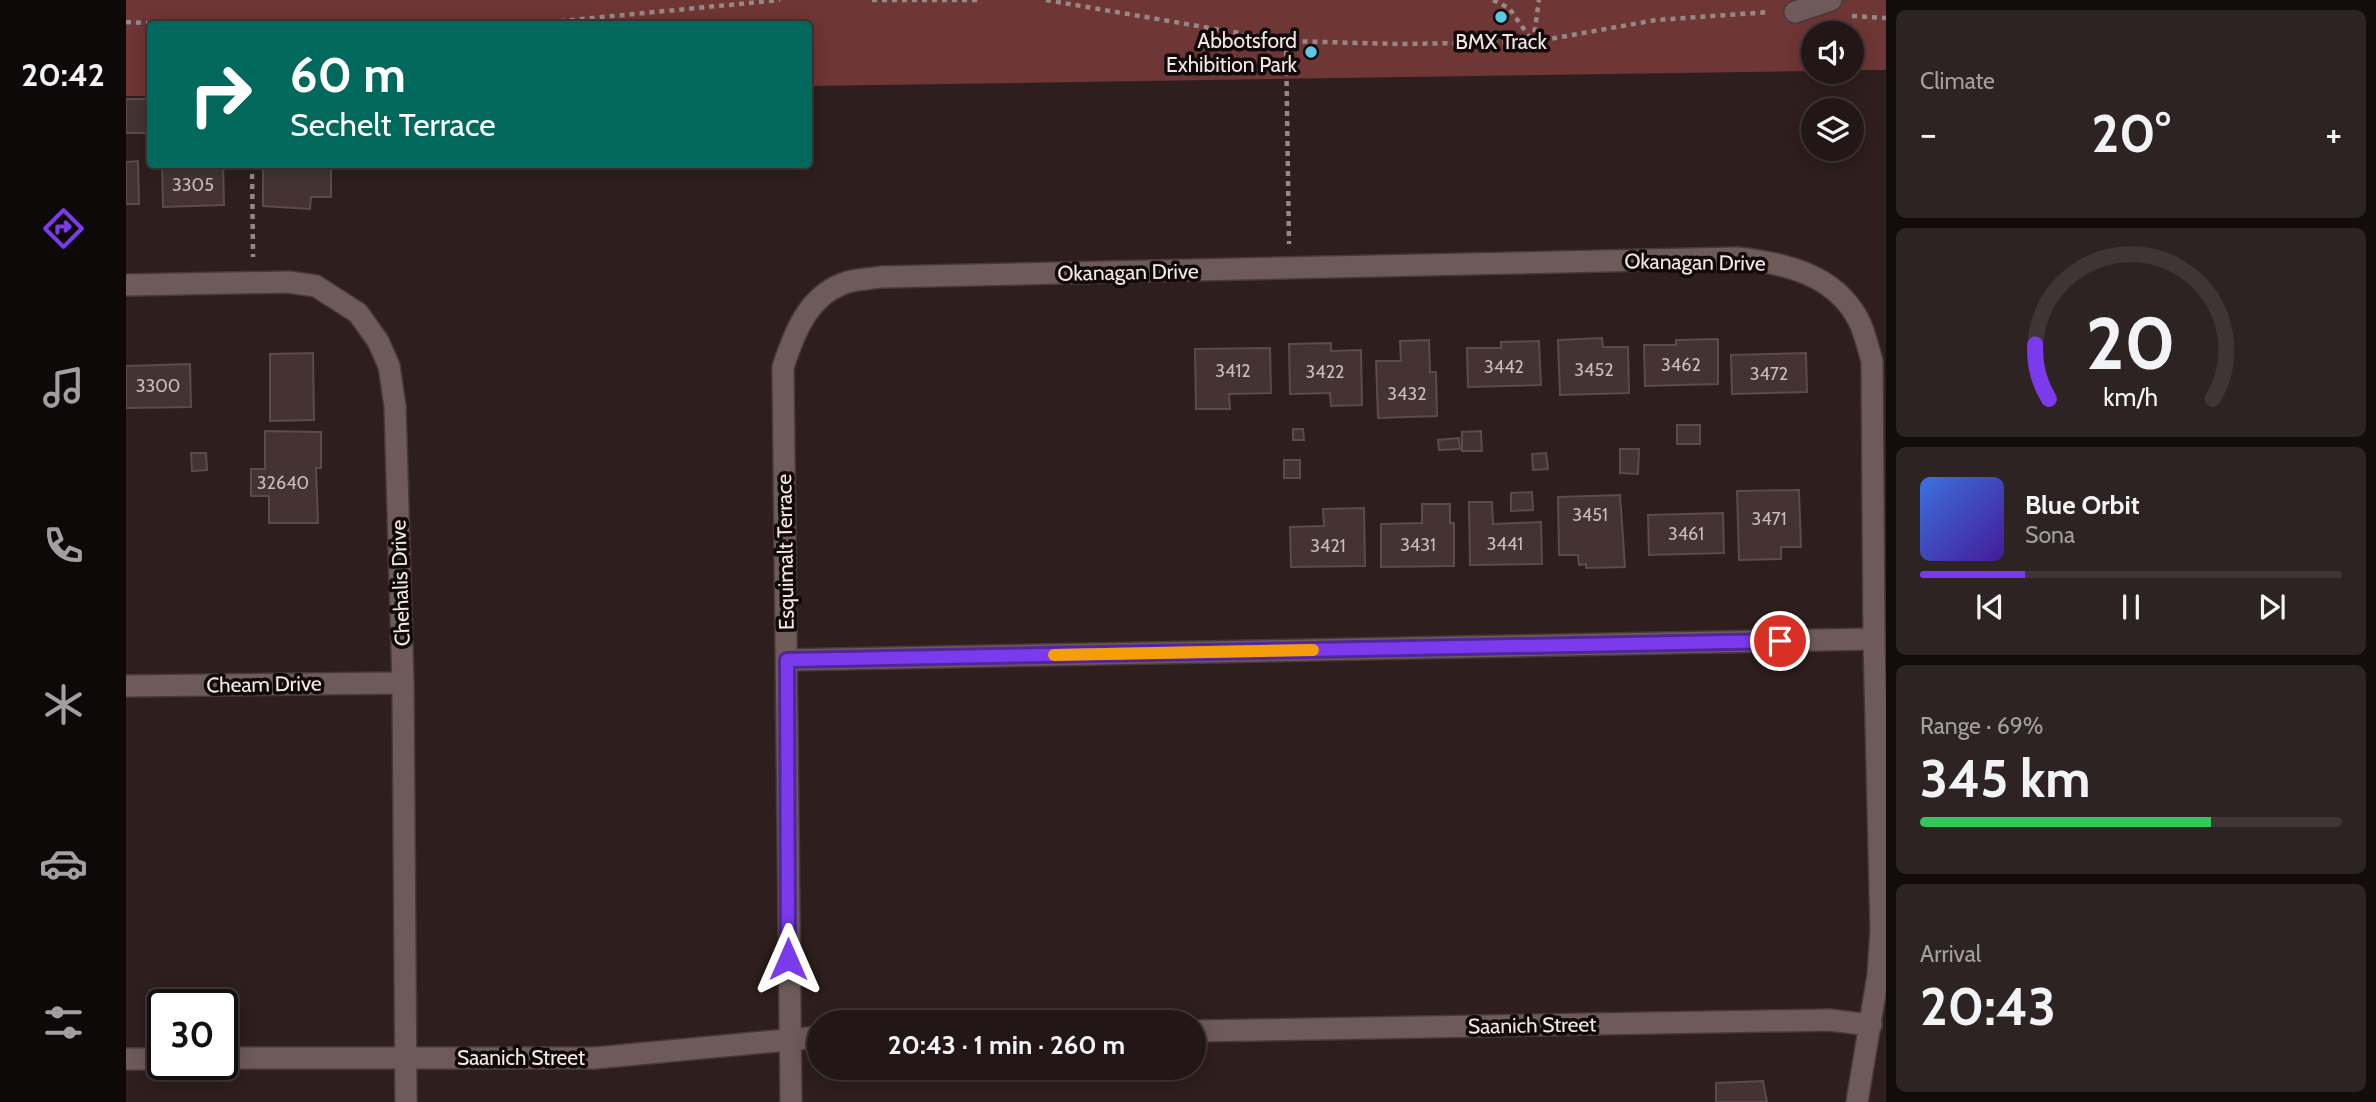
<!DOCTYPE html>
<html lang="en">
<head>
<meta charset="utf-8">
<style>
	body { margin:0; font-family:Cabin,sans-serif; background:#2e2323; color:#f1f3f6; height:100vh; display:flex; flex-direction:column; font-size:26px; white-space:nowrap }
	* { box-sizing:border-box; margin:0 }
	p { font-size:23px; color:#a29fa1 }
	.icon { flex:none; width:38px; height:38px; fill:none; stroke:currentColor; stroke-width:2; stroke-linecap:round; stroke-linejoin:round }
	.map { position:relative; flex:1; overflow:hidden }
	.details { display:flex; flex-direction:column; gap:10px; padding:10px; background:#130c0c; width:490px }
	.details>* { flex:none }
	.top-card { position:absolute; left:21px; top:21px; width:665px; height:147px; border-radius:7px; box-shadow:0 4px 18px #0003,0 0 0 2px #3f3535; background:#00695c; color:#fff; overflow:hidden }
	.controls { position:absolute; left:1675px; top:21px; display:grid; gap:14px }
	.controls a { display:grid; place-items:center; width:63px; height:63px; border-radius:50%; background:#221616; box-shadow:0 4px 18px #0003,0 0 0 2px #3f3535; font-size:35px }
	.speed { position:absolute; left:21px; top:989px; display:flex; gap:14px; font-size:35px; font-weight:700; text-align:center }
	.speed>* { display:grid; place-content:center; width:91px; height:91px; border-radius:50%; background:#221616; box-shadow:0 4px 18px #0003,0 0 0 2px #3f3535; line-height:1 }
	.speed .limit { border:4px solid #111; border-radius:10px; background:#fff; color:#111 }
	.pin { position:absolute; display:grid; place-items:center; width:60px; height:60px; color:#fff; margin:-30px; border:4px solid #fff; border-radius:50%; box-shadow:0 2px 7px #0007 }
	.me { position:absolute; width:77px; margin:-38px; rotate:0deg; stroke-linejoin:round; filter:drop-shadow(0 0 5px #0008) }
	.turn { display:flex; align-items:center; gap:24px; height:147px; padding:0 28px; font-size:32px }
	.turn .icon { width:91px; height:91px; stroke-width:2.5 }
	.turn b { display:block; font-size:49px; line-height:60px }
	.big { font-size:52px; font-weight:700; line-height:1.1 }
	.details .tile { flex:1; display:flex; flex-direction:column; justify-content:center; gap:10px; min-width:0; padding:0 24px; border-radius:10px; background:#2e2323 }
	.details .dial { align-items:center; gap:0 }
	.dial svg { height:182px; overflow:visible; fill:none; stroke:#3f3535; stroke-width:7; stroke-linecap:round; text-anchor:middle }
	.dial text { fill:#f1f3f6; stroke:none }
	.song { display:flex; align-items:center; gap:21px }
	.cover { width:84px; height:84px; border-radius:10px; background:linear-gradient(135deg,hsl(220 70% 55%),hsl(260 70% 35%)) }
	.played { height:7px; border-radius:4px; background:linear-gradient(90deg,#7c3aed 25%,#3f3535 25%) }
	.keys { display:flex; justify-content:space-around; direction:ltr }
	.heat { display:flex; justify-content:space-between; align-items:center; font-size:38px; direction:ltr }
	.charge { height:10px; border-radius:5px; background:linear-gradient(90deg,#34c759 69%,#3f3535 0) }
	.trip { position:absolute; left:681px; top:1010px; width:399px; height:70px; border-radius:35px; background:#221616; box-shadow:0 4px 18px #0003,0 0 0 2px #3f3535; font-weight:700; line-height:70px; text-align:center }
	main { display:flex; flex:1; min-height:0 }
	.dock { display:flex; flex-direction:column; width:126px; justify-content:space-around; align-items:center; background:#0e0909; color:#a29fa1 }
	.dock .icon { width:49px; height:49px }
	.dock .selected { color:#7c3aed }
	.dock b { font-size:32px; color:#f1f3f6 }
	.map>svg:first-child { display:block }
	.green { fill:#6e3635 }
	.building { fill:#443332; stroke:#5d4b49; stroke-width:2 }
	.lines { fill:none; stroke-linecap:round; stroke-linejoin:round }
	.minor-casing { stroke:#473938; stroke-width:24 }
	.path { stroke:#968887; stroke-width:4.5; stroke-dasharray:5 5; stroke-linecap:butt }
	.minor { stroke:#6e5b59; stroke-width:21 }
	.route-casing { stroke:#51269a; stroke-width:18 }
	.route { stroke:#7c3aed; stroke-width:12 }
	.slow { stroke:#f59e0b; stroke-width:12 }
	.poi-dot { fill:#5ac8e5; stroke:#120a0a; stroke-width:2.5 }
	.labels { text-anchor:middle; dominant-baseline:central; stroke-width:7; stroke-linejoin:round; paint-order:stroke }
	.number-label { font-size:18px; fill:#c8bbba }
	.poi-label { font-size:21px; fill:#f4e8e7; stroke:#120a0a; text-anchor:end }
	.street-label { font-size:21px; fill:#f4e8e7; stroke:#120a0a }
</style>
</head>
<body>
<main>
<nav class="dock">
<b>20:42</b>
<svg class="icon selected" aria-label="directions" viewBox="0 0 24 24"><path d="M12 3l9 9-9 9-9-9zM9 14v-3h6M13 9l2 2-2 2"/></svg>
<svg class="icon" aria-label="music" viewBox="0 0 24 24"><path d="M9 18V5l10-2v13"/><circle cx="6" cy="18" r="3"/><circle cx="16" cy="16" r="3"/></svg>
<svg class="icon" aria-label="phone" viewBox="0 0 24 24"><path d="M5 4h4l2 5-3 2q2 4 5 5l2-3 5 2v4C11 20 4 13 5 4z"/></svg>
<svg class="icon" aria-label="climate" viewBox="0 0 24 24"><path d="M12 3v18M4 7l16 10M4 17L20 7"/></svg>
<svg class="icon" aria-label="car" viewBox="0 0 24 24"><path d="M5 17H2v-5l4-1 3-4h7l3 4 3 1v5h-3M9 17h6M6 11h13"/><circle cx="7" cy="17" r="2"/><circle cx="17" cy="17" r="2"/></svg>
<svg class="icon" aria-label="filters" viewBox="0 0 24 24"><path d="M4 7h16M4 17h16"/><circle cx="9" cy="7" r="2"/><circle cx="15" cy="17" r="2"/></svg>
</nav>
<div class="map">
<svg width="1760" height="1102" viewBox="0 0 1760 1102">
	<rect width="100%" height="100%" fill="#2e1e1d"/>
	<polygon class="green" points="0,0 1760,0 1760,70 1726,70 1726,33 1687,33 1687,71 683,86 682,24 24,24 24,96 0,96"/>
	<g class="building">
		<rect x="0" y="99" width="24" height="34"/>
		<polygon points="12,161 13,204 0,204 0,162"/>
		<polygon points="36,164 97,164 98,205 37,207"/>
		<polygon points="137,164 205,164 205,197 185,197 184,209 137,206"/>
		<polygon points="1476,338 1477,347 1502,347 1503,393 1434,395 1432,340"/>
		<polygon points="1592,339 1592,384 1519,386 1518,345 1550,345 1550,340"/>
		<polygon points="1303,340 1304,372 1310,372 1311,416 1252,418 1250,361 1275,361 1274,341"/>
		<polygon points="1413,341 1415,385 1342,387 1341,348 1375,348 1375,342"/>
		<polygon points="1205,343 1205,351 1235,350 1236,405 1205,406 1204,393 1164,394 1163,344"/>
		<polygon points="1144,348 1145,393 1103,394 1104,409 1070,409 1069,349"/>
		<polygon points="187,353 188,420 144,421 144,354"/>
		<polygon points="1680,353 1681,392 1606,394 1605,355"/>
		<polygon points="64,364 65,407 0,408 0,366"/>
		<rect x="1551" y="425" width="23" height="19"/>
		<polygon points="1167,429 1177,429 1178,440 1167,440"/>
		<polygon points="139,431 195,432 195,468 190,468 192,523 143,523 143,496 125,496 125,469 139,469"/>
		<polygon points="1355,431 1356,451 1336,451 1336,432"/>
		<polygon points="1333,438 1334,449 1313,450 1312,440"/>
		<polygon points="1494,449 1513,449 1512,474 1494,473"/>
		<polygon points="65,453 80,453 81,470 66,471"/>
		<polygon points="1420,453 1422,469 1407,470 1406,454"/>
		<rect x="1158" y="460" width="16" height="18"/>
		<polygon points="1673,490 1675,547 1655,547 1655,559 1613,560 1611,491"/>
		<polygon points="1406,492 1407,510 1385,511 1385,493"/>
		<polygon points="1494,495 1499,567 1460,568 1460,564 1453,565 1452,555 1433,555 1432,497"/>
		<polygon points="1343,502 1366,502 1367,524 1415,522 1416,564 1344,565"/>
		<polygon points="1296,504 1324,504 1324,523 1328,523 1328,566 1255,567 1255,524 1296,523"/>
		<polygon points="1238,508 1239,566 1165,567 1164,527 1198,526 1197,509"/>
		<polygon points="1597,513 1598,553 1523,555 1522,515"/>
		<polygon points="1637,1081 1641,1102 1590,1102 1590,1083"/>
	</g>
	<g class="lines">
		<g class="minor-casing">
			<g id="minor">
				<polyline points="1669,12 1705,0"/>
				<polyline points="0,285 162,282 190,286 232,313 252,341 263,366 269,406 277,683 280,1102"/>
				<polyline points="661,660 1748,639"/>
				<polyline points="0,686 277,683"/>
				<polyline points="1068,1031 1703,1020 1745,1025"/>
				<polyline points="96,1058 469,1058 693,1037"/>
				<polyline points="0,1059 37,1059"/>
				<path d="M665 1102 657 367C668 334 681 298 716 284 727 279 743 279 755 277L1611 258C1658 263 1708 274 1732 319 1739 332 1742 348 1746 361L1748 639 1755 930 1752 975 1731 1102"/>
			</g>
		</g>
		<g class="path">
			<polyline points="746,0 851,0"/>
			<polyline points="920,0 1160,41 1273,44 1407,42 1530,20 1644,12"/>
			<polyline points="1367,0 1383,8 1407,42"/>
			<polyline points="1726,16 1760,18"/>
			<polyline points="0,22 35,24"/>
			<polyline points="404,24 654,0"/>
			<polyline points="1160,41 1163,244"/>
			<polyline points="1407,42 1413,0"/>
			<polyline points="126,164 127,257"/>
		</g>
		<use href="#minor" class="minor"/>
	</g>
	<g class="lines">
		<g class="route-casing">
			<polyline id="route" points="662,959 661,660 1654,641"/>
		</g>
		<use href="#route" class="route"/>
		<polyline class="slow" points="928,655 1187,650"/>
	</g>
	<g class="poi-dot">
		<circle cx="1375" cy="17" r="7"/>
		<circle cx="1185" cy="52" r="7"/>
	</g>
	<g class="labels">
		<g class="number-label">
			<text x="67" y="185">3305</text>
			<text x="1555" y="365">3462</text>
			<text x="1378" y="367">3442</text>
			<text x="1468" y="370">3452</text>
			<text x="1107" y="371">3412</text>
			<text x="1199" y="372">3422</text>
			<text x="1643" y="374">3472</text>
			<text x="32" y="386">3300</text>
			<text x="1281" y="394">3432</text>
			<text x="157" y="483">32640</text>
			<text x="1464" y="515">3451</text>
			<text x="1643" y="519">3471</text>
			<text x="1560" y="534">3461</text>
			<text x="1379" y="544">3441</text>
			<text x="1292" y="545">3431</text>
			<text x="1202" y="546">3421</text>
		</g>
		<g class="poi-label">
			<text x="1171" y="40">Abbotsford<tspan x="1171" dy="24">Exhibition Park</tspan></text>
			<text x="1375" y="41" text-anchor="middle">BMX Track</text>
		</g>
		<g class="street-label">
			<text transform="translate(1569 262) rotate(1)">Okanagan Drive</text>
			<text transform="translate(1002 272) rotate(-1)">Okanagan Drive</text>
			<text transform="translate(659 552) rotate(-91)">Esquimalt Terrace</text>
			<text transform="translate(274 583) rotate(-92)">Chehalis Drive</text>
			<text transform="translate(138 684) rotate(-1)">Cheam Drive</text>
			<text transform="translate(1406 1025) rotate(-1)">Saanich Street</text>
			<text x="395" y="1057">Saanich Street</text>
		</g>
	</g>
</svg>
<div class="controls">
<a><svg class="icon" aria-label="sound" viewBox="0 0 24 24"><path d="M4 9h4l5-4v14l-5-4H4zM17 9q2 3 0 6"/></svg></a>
<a><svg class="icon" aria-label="layers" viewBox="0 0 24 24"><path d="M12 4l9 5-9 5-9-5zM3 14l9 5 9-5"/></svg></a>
</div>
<div class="speed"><div class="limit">30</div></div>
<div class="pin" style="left:1654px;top:641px;background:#d93025"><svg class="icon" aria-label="arrive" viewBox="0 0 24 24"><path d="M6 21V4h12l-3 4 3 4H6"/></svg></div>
<svg class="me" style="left:662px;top:959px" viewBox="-20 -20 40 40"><path d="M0-17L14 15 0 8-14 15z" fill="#7c3aed" stroke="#fff" stroke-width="4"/></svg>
<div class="trip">20:43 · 1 min · 260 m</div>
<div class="top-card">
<div class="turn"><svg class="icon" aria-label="right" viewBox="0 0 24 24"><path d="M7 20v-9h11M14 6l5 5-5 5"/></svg><div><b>60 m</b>Sechelt Terrace</div></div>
</div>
</div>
<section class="details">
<div class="tile"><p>Climate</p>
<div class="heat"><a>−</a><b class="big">20°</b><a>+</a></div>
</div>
<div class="tile dial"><svg viewBox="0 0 100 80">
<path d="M14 69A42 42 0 1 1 86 69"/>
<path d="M14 69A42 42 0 0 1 8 45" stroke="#7c3aed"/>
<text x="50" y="56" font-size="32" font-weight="700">20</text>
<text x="50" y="72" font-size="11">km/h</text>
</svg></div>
<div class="tile">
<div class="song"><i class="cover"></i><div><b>Blue Orbit</b><p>Sona</p></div></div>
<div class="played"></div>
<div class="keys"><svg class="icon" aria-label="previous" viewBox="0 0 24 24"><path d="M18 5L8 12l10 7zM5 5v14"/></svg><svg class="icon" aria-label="pause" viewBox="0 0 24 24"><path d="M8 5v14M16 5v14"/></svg><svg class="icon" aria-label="next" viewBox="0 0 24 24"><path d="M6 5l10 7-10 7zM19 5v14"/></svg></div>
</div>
<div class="tile"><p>Range · 69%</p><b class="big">345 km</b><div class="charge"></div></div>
<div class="tile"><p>Arrival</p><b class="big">20:43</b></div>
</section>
</main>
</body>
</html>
